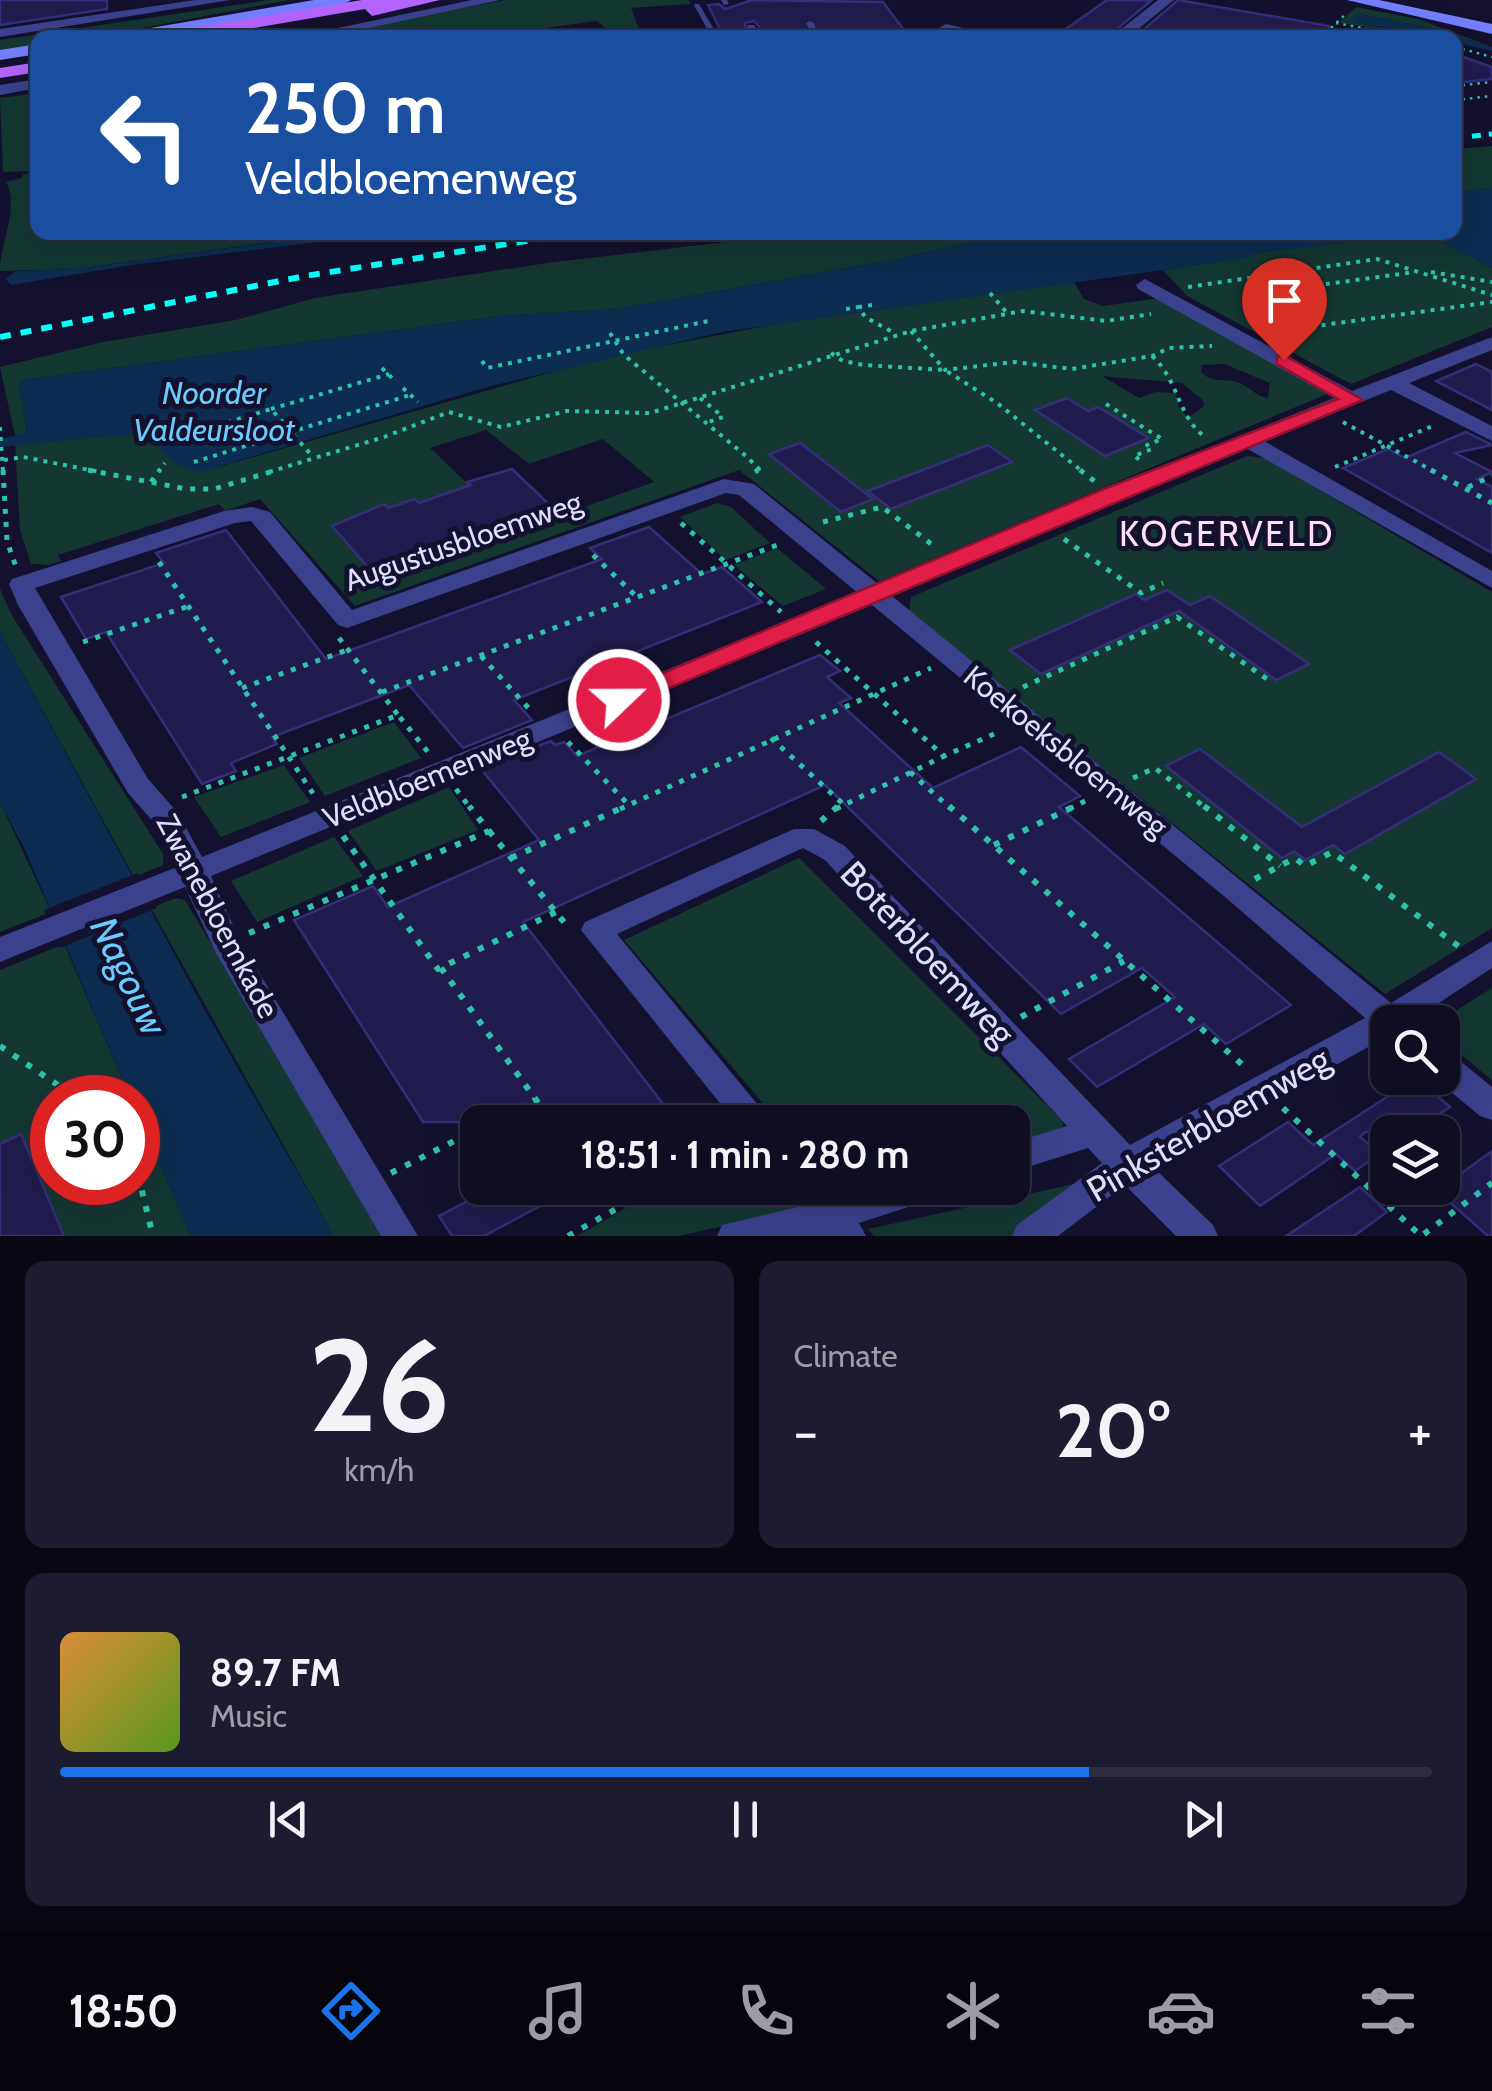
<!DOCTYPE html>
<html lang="en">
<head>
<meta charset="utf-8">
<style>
	body { margin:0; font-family:Cabin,sans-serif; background:#1c1b2f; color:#f1f3f6; height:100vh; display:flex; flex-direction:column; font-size:38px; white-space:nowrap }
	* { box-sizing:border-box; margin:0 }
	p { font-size:32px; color:#9b9ca5 }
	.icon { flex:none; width:55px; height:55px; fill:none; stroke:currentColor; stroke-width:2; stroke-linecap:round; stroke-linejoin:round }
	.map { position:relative; height:1236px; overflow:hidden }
	.side { display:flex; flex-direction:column; gap:25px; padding:25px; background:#080713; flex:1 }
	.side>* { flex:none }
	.hud { position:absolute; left:30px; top:30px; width:1432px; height:210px; border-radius:20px; box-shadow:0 10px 40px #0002,0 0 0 2px #2e2d40; background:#1a4fa0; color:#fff; overflow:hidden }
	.buttons { position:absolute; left:1370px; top:1005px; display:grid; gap:20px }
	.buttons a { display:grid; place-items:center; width:90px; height:90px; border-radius:20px; background:#0e0d22; box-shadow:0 10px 40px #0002,0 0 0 2px #2e2d40; font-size:50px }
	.speed { position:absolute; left:30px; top:1075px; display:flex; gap:20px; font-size:50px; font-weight:700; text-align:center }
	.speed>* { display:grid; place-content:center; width:130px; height:130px; border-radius:50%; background:#0e0d22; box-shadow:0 10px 40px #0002,0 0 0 2px #2e2d40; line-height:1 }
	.speed .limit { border:15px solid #d22; background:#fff; color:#111 }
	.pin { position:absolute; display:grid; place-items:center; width:85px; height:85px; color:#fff; margin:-102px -42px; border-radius:50% 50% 50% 0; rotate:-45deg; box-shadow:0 0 10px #0007 }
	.pin .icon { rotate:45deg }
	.me { position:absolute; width:110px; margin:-55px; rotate:68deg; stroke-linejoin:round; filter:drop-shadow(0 0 8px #0008) }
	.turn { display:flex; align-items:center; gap:35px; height:210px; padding:0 50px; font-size:45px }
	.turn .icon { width:130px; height:130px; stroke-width:2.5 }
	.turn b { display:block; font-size:70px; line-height:85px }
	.big { font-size:75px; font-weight:800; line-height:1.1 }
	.side .tile { flex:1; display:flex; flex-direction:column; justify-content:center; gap:15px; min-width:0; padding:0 35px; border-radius:20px; background:#1c1b2f }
	.side .dial { align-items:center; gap:0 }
	.dial b { font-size:130px; line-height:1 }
	.song { display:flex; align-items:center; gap:30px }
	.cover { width:120px; height:120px; border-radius:15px; background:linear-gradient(135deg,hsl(30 70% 55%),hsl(90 70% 35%)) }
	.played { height:10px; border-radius:5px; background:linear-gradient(90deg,#1a73e8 75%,#2e2d40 75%) }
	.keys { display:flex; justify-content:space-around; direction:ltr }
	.heat { display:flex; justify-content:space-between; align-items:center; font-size:55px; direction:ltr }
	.side .tiles { flex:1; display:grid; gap:25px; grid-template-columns:1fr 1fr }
	.tile:last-child { grid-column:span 2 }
	.trip { position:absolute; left:460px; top:1105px; width:570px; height:100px; border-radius:20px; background:#0e0d22; box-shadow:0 10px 40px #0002,0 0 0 2px #2e2d40; font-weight:800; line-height:100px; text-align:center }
	.menu { display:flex; height:160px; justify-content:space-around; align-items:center; background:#06050e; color:#9b9ca5 }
	.menu .icon { width:70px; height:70px }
	.menu .selected { color:#1a73e8 }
	.menu b { font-size:45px; color:#f1f3f6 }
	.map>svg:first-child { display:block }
	.green { fill:#143732; fill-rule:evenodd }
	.water { fill:#0c2d51 }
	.pier { fill:#13112d }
	.building { fill:#211c4e; stroke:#342e7b; stroke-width:2.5 }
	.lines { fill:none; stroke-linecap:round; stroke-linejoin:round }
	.path-far3 { stroke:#2dc2a9; stroke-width:2.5; stroke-dasharray:2.5 5; stroke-linecap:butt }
	.path-far2 { stroke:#2dc2a9; stroke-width:4; stroke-dasharray:4 6; stroke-linecap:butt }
	.path-far1 { stroke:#2dc2a9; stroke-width:5; stroke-dasharray:5 8; stroke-linecap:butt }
	.path { stroke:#2dc2a9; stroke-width:6; stroke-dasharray:6 10; stroke-linecap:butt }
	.lane { fill:#3b418d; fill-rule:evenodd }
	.street { fill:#3b418d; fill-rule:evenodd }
	.secondary { fill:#747fff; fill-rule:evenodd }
	.primary { fill:#b464ff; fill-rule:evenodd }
	.rail-far1 { stroke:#09fffd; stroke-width:5; stroke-dasharray:9 8; stroke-linecap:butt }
	.rail { stroke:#09fffd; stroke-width:6; stroke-dasharray:11 10; stroke-linecap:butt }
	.route { fill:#e11d48; stroke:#92132f; stroke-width:2.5 }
	.labels { text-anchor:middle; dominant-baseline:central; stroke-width:10; stroke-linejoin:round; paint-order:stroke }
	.street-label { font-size:30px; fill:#ddf; stroke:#13112d }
	.water-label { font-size:32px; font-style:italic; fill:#6bcbff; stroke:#13112d }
	.quarter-label { font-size:35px; letter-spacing:2.5px; fill:#ffdff7; stroke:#13112d }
	.near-street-label { font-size:35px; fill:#ddf; stroke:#13112d }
	.near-water-label { font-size:38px; font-style:italic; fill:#6bcbff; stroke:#13112d }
</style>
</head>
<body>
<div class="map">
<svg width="1492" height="1236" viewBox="0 0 1492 1236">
	<rect width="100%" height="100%" fill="#13112d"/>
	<g class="green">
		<polygon points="269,0 289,0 95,37 38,38 37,47 0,53 0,40"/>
		<polygon points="505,0 688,0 691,4 631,8 642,37 616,37 597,21 515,32 517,36 506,38 310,37"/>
		<polygon points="1356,7 1418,19 1492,47 1431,28 1358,14 1351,22 1436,37 1339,23"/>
		<polygon points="37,93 37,171 3,172 0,98"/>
		<polygon points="1492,146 1492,189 1455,191 1455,149"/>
		<path d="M37 173 38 232 334 233 77 269 0 271C0 243 20 207 6 182L22 178 23 174Z"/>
		<polygon points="802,233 1015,233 888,261 617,309 501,316 22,380 19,383 27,434 15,436 0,367 103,342 236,320 315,298 547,263"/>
		<polygon points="1398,236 1438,240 1492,268 1492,327 1351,384 1187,296 1163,270 1247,257 1254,253"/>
		<path d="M1074 282 1084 299 1103 306 1160 298 1332 392 879 581 739 470 355 606 260 499 225 511 219 504 58 555 61 561 49 565 31 564 20 530 15 444 141 433 218 467 601 358 811 317ZM1224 364 1270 383 1268 398C1256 397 1251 387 1239 383 1224 377 1214 385 1201 372L1202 365ZM1102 376 1182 383 1203 400 1204 406 1189 417 1179 409 1176 393 1156 392 1139 398ZM486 430 529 464 603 439 654 482 525 528 510 515 498 512 542 495 529 483 484 499 430 448Z"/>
		<polygon points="1247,456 1265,458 1492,592 1492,928 1385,994 909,612 911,597"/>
		<polygon points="717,503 731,507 770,543 726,560 680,517"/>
		<polygon points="777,548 826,589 783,606 734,565"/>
		<polygon points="0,589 11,614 163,854 163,865 134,877 0,632"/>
		<polygon points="394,722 421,758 325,796 299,758"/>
		<polygon points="284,765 310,802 221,837 194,797"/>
		<polygon points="449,787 478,830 377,871 348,831"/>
		<polygon points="0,802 51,912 0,932"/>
		<polygon points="334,837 363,876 257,922 231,881"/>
		<polygon points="799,858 1063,1121 1063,1134 1013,1147 1012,1122 779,1122 624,940"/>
		<polygon points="176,898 185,900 386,1236 334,1236 151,908"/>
		<polygon points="64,944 130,1097 52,1098 52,1182 138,1182 138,1114 191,1236 0,1236 0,970"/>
		<polygon points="1492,988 1492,1080 1443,1040 1442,1022 1438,1022"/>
		<polygon points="1106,1177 1013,1236 874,1236 868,1229"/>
		<polygon points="661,1188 778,1188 798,1209 679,1236 577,1236"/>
	</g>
	<g class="water">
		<polygon points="1358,14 1431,28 1492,47 1492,51 1455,42 1455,38 1350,22"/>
		<polygon points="1492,189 1492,268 1438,240 1398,236 1255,253 1247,257 1163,270 722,332 491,386 200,472 175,463 141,433 0,447 0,439 27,433 19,383 22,380 501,316 617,309 888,261 1015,233 1455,232 1455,191"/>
		<polygon points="338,233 392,233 132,265 11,285 6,279 15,271 77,269"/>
		<polygon points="0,632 203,1007 334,1236 191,1236 138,1114 138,1098 130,1097 26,852 0,802"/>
	</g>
	<polygon class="pier" points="138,873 157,908 60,948 44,910"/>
	<g class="building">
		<polygon points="0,0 107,0 107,9 0,25"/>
		<polygon points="752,0 883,2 910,38 773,38 773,30 762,30 754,21 745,23 746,32 722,33 708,5 719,4 725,9"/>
		<polygon points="1107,0 1152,0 1106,38 1053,38"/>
		<polygon points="1178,0 1329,26 1328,38 1134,38"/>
		<polygon points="1455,54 1492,67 1492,79 1455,83"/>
		<polygon points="1476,364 1492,372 1492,410 1436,381"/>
		<polygon points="1067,398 1088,411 1098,407 1149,438 1105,456 1035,410"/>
		<polygon points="1466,432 1492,445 1455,453 1492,472 1477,479 1492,487 1492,553 1343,468 1388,449 1405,458"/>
		<polygon points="800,443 873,499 841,512 769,454"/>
		<polygon points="988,445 1012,462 891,509 868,491"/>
		<polygon points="512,469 560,515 494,538 490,534 443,550 447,555 418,565 414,560 374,574 332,526 384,504 388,508 415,499 419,503 471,485 467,482"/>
		<polygon points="649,527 702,574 722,567 762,602 514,700 532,720 463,748 409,685 272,737 277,744 231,763 236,771 202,784 106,632 86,639 61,597 164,563 156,553 226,530 326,659 602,559 590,548"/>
		<polygon points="1167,590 1190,605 1210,596 1309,664 1276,680 1179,611 1041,674 1010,650 1136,594 1144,600"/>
		<polygon points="820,655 840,671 827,677 851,698 839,703 933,788 1021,747 1080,796 1059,807 1291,1005 1226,1044 1204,1024 1097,1087 1069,1059 1175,997 1142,968 1061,1014 825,785 523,922 677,1122 423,1122 294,920 373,886 388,907 539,840 481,769 551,741 555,745 564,742 577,756"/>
		<polygon points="1200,749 1302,827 1439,752 1476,779 1345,854 1333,845 1305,860 1294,851 1282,858 1166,766"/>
		<polygon points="1416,1078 1450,1107 1413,1132 1365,1132 1360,1137 1380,1154 1355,1171 1336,1154 1260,1206 1219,1166 1288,1122 1313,1145"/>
		<polygon points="21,1134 64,1236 0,1236 0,1144"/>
		<polygon points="1492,1151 1492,1236 1488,1236 1437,1191"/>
		<polygon points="1360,1187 1387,1212 1354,1236 1286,1236"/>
		<polygon points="493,1188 574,1188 484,1236 452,1236 439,1216"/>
	</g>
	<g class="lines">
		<g class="path-far3">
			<polyline points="1336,23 1414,38"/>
			<polyline points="1320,38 1347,13"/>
			<polyline points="1455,47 1492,57"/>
			<polyline points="1455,86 1492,82"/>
			<polyline points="1455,100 1492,96"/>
		</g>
		<g class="path-far2">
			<polyline points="1431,272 1492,282"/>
			<polyline points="1271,275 1288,289"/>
			<polyline points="1188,287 1377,259 1492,295"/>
			<polyline points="990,293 1007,313"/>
			<polyline points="872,305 859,307 865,317 896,334"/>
			<polyline points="846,309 859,307"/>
			<polyline points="1306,327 1268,292 1415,272"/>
			<polyline points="911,331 945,370 1014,362 1072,369 1152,356 1169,348 1212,346"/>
			<polyline points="1272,332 1492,302"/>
			<polyline points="610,333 624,355 746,456 759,469 755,472"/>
			<polyline points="831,353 843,361 864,365 945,370 997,403 1083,472"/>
			<path d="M1152 356C1179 380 1177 416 1205 437"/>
			<polyline points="482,361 487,368 713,320"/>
			<polyline points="382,368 395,381"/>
			<polyline points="403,388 418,402"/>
			<polyline points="700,398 723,417 706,423"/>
			<polyline points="1106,404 1162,439 1147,445 1152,449 1134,456 1143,462"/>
			<polyline points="271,409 389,374"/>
			<polyline points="1343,422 1435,472"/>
			<polyline points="0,427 3,472"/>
			<polyline points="163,433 176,448"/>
			<polyline points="170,440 271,409 313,457"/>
			<polyline points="4,460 23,457 100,472"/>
			<polyline points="194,462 410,395"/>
			<polyline points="1335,467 1435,425"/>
			<polyline points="158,472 165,463"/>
			<polyline points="269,472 384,437 449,412 501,427 567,411 650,413 911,331 1023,311 1106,321 1151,314"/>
		</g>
		<g class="path-far1">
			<polyline points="3,470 7,541 16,567"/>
			<polyline points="88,470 186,489 214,489 277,470"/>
			<polyline points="1080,470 1097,483"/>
			<polyline points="1431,470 1492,503"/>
			<polyline points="755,472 758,470"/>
			<polyline points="151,482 160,470"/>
			<polyline points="1468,487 1492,476"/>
			<polyline points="823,522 882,507 934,546"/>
			<polyline points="681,523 781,612"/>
			<polyline points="1064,539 1141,593 1163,583"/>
			<polyline points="593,555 637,597"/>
			<polyline points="159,562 316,798"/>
			<polyline points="339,638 398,715"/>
			<polyline points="83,642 189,606"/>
			<polyline points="816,642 944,756 1001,731"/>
			<polyline points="481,656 533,713"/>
			<polyline points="1023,687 1177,617 1270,681"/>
			<polyline points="242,688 347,650"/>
			<polyline points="382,692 780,544"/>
			<polyline points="771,738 842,803"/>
			<polyline points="568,742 628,804"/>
			<polyline points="910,772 951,809"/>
			<polyline points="1133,778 1155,768 1207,809"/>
			<polyline points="456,789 471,809"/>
			<polyline points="182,797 398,715 428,752"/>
			<polyline points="620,809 931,668"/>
			<polyline points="836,809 944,756"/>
			<polyline points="1069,809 1087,800"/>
		</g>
		<g class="path">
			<polyline points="949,806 1245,1067"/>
			<polyline points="1204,806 1280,866"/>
			<polyline points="821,821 838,806"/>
			<polyline points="489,831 568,927"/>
			<polyline points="343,836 438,969 556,912"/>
			<polyline points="994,845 1075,806"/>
			<polyline points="511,858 626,806"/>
			<polyline points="1255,879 1295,858 1305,866 1332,852 1461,948"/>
			<polyline points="249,933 489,831 469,806"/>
			<polyline points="441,968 552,1122"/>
			<polyline points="1021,1017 1124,961"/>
			<polyline points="0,1046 77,1098"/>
			<polyline points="1283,1108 1420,1235 1427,1236"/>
			<polyline points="490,1122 535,1100"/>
			<polyline points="391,1173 478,1129"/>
			<polyline points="138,1175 153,1236"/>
			<polyline points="602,1188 618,1208 654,1188"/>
			<polyline points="1424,1234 1492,1183"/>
			<polyline points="568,1236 618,1208"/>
		</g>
		<g class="lane">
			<polygon points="721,0 727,0 729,4 724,5"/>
			<polygon points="695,4 699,4 719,38 712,38 694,5"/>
			<polygon points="810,21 814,23 817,32 810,30 806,23"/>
			<polygon points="748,25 754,25 760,34 759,36 753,36 747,27"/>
		</g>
		<g class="street">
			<polygon points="195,0 230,0 0,37 0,29"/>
			<polygon points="472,0 500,0 322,38 290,38"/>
			<polygon points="1158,0 1174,0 1127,38 1110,38"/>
			<polygon points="946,24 995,35 997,38 969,38 941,31 939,28"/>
			<polygon points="38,79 38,88 0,95 0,85"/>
			<path d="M1145 279 1352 391 1492 337V350L1409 383 1492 426V441L1391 390 1264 441 1492 571V588L1246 448 892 596 1391 1003 1492 941V968L1410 1022H1388V1036L1153 1167 1213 1225 1218 1236H1176L1125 1185 1058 1236H1012L1017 1225 1102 1163 1088 1148 1012 1172V1143L1067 1126 825 860 803 848 617 934 772 1122H735L581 930 585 922 794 829H814L845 846 1130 1145 1365 1018 1225 897 872 605 211 876 240 941 418 1236H381L216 953 185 887 0 962V937L177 867 157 826 128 793 18 605 9 584 12 579 224 511 252 507 270 512 352 610 724 479 754 484 878 584 1334 398 1138 289 1136 285ZM726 493 739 495 858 593 202 857 178 813 148 779 35 588 235 523 251 521 338 625 347 628Z"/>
			<polygon points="1442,1052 1454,1056 1492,1087 1492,1120 1480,1116 1434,1078 1442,1078"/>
			<polygon points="791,1188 829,1188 838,1198 873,1188 938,1188 933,1199 859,1223 866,1236 717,1236 722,1225 802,1206"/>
		</g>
		<g class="secondary">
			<polygon points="314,0 351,0 343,5 154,38 113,38 121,33"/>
			<polygon points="1347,0 1379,0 1492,24 1492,34"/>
			<polygon points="38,44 38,54 0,60 0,50"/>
		</g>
		<g class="primary">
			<polygon points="362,0 440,0 372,16 365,9 195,38 153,38 161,33"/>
			<polygon points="38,62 38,72 0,78 0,68"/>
		</g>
		<polyline class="rail-far1" points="1455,138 1492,134"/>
		<polyline class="rail" points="0,337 305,276 583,232"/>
	</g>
	<polygon class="route" points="1284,355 1363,400 628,705 610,705 607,700 610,695 1104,489 1338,399 1277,364 1277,357"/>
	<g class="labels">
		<g class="street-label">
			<text transform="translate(463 541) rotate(-19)">Augustusbloemweg</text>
			<text transform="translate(1066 751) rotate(39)">Koekoeksbloemweg</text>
			<text transform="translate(427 778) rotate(-22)">Veldbloemenweg</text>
			<text transform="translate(218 916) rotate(62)">Zwanebloemkade</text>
		</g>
		<g class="water-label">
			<text x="214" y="392">Noorder<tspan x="214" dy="37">Valdeursloot</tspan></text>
		</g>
		<g class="quarter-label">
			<text x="1227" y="533">KOGERVELD</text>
		</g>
		<g class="near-street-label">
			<text transform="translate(928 953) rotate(47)">Boterbloemweg</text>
			<text transform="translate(1208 1124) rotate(-30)">Pinksterbloemweg</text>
		</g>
		<g class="near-water-label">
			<text transform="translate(129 976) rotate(64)">Nagouw</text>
		</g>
	</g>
</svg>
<div class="buttons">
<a><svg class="icon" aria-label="search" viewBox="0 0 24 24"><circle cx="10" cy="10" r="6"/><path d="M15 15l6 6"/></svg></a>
<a><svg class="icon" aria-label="layers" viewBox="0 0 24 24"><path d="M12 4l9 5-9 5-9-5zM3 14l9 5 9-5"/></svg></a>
</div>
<div class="speed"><div class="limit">30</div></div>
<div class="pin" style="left:1284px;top:360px;background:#d93025"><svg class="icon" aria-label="arrive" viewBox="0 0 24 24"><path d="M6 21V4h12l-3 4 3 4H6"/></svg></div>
<svg class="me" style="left:619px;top:700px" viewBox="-20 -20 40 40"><circle r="17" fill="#e11d48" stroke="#fff" stroke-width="3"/><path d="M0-11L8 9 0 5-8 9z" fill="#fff"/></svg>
<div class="trip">18:51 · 1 min · 280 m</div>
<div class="hud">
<div class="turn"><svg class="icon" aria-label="left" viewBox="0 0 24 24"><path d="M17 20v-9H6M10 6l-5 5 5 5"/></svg><div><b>250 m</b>Veldbloemenweg</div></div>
</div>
</div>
<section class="side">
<div class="tiles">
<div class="tile dial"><b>26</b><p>km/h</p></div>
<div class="tile"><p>Climate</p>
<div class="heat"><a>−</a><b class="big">20°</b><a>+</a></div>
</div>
<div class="tile">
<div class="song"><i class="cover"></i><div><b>89.7 FM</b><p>Music</p></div></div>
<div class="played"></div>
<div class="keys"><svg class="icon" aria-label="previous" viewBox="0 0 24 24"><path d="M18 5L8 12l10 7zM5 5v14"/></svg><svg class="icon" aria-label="pause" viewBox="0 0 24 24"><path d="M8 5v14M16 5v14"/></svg><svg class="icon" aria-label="next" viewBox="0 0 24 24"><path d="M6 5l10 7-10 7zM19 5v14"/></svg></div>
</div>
</div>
</section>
<nav class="menu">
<b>18:50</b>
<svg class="icon selected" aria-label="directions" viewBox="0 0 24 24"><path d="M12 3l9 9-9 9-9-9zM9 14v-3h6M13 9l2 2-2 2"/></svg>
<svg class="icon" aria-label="music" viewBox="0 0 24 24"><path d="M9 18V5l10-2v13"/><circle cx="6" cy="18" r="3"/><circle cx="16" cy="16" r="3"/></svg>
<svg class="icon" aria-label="phone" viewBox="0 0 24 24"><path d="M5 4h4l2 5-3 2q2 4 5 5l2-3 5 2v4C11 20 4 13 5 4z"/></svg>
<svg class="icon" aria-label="climate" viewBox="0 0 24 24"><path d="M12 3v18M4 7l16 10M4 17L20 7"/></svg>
<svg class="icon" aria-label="car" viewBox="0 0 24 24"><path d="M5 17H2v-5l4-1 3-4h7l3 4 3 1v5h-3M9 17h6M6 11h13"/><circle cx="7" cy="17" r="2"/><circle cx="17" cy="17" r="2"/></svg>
<svg class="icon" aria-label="filters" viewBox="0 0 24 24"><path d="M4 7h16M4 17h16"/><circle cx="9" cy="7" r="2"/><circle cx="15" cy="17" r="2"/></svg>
</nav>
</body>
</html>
